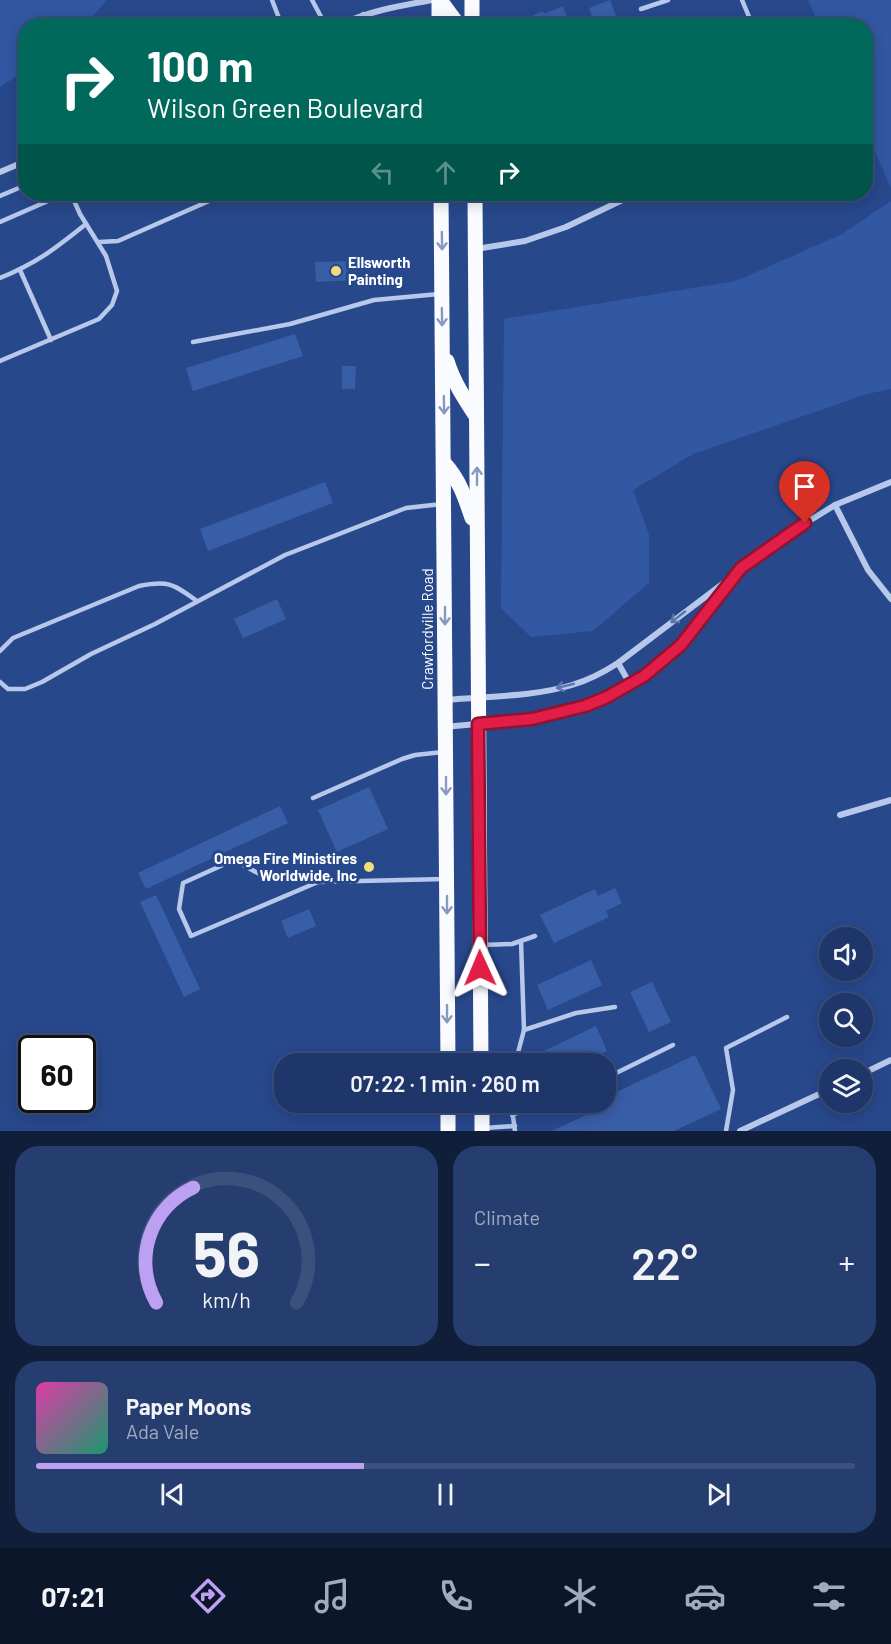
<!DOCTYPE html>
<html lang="en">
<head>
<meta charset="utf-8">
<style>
	body { margin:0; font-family:Barlow,sans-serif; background:#263e6f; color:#f1f3f6; height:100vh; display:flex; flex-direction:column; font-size:22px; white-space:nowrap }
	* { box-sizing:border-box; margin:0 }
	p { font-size:20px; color:#a1abc0 }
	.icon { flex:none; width:33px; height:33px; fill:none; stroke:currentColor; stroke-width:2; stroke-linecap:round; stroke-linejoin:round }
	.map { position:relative; height:1131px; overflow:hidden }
	.panel { display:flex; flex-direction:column; gap:15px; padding:15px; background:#101e3a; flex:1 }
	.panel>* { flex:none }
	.banner { position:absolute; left:18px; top:18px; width:855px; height:183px; border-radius:24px; box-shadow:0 3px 15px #0003,0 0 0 2px #3c507d; background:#00695c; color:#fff; overflow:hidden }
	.tools { position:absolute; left:819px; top:927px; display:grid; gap:12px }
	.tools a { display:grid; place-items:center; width:54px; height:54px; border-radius:50%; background:#1e3669; box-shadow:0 3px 15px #0003,0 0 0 2px #3c507d; font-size:30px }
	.speed { position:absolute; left:18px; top:1035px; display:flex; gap:12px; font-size:30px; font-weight:700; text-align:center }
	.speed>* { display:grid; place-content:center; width:78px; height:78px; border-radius:50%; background:#1e3669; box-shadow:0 3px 15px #0003,0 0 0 2px #3c507d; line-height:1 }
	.speed .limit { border:3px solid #111; border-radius:9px; background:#fff; color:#111 }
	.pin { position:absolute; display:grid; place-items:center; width:51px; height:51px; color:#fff; margin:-62px -26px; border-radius:50% 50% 50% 0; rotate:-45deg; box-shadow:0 0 6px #0007 }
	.pin .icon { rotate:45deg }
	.me { position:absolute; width:66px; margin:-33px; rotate:359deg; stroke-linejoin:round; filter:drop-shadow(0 0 4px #0008) }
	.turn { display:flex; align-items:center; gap:21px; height:126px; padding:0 30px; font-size:27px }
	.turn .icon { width:78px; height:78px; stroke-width:2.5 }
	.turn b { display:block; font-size:42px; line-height:51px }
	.lanes { display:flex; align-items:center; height:57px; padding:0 30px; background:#0003; justify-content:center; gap:30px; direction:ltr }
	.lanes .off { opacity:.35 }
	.big { font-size:45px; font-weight:600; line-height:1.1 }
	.panel .tile { flex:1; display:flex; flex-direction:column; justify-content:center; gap:9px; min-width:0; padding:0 21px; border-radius:24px; background:#263e6f }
	.panel .dial { align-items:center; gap:0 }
	.dial svg { height:156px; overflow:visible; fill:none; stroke:#3c507d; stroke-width:7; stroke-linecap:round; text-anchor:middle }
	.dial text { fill:#f1f3f6; stroke:none }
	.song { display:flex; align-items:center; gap:18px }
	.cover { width:72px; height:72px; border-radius:9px; background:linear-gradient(135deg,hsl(320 70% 55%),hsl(160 70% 35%)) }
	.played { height:6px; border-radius:3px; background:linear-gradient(90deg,#bca0f2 40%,#3c507d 40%) }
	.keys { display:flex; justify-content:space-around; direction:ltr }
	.heat { display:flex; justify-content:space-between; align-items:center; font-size:33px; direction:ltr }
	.panel .tiles { flex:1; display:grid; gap:15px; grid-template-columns:1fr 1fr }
	.tile:last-child { grid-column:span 2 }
	.trip { position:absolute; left:274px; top:1053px; width:342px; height:60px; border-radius:24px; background:#1e3669; box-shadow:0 3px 15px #0003,0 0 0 2px #3c507d; font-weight:600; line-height:60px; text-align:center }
	.tabs { display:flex; height:96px; justify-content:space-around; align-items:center; background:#0c162a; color:#a1abc0 }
	.tabs .icon { width:42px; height:42px }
	.tabs .on { color:#bca0f2 }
	.tabs b { font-size:27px; color:#f1f3f6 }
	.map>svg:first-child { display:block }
	.green { fill:#3258a3 }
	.building { fill:#395ea8 }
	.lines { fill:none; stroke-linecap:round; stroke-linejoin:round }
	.lane { stroke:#b7c8ea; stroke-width:4.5 }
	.street { stroke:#b7c8ea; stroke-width:6 }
	.primary { stroke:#fafbff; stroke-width:15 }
	.oneway { stroke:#8699c0 }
	.oneway2 { stroke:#5a75ad }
	.route-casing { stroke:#92132f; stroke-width:15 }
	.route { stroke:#e11d48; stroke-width:10 }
	.poi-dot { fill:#f2dd7d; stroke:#28488c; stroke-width:2 }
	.labels { text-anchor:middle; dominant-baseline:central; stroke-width:6; stroke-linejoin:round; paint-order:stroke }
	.poi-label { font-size:15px; font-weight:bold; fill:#fff; stroke:#28488c; text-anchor:start }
	.street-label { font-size:15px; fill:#fff; stroke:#28488c }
</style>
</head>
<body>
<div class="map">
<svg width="891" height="1131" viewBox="0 0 891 1131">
	<rect width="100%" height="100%" fill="#28488c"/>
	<g class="green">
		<polygon points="0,0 107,0 85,25 26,26 25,71 0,87"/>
		<polygon points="808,0 891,0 891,188 866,131 866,26 819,25"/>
		<polygon points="891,201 891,389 867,394 693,454 633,490 649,535 649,583 593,631 531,637 501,608 504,319 736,281 842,234"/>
	</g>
	<g class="building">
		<polygon points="610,0 620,26 595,26 589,8"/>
		<polygon points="563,6 568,20 554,26 509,26 543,11 544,14"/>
		<polygon points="357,261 357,280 316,282 315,262"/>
		<polygon points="295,334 303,356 193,391 186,368"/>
		<polygon points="342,366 356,366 355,389 342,389"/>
		<polygon points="325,482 333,503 208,551 200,529"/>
		<polygon points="277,599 286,619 243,638 234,619"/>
		<polygon points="369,787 388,829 337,852 318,810"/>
		<polygon points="280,806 288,823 146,889 138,873"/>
		<polygon points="615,888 622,903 606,911 609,917 554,943 540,915 595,889 598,896"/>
		<polygon points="156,895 200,989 184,997 140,902"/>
		<polygon points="309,909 316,926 288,938 281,921"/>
		<polygon points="591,960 602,985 548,1010 537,985"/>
		<polygon points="652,982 671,1022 649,1032 630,992"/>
		<polygon points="596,1026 607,1051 581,1064 546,1064 540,1053"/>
		<polygon points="695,1055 721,1109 674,1131 552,1131 614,1102 610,1095"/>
	</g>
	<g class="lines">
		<g class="lane">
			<polyline points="272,0 282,26"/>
			<polyline points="312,0 326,26"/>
			<polyline points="742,0 752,24 750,26"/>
			<polyline points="641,9 668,0"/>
			<polyline points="363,14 368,26"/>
			<polyline points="0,196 26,185"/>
			<polyline points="75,201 91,194"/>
			<polyline points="0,222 64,194"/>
			<polyline points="99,242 118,241 225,194"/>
			<polyline points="20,270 51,340"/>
			<path d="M0 278C37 263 56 248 86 224"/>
			<polyline points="193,342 290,324 374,300 439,294"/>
			<polyline points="0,361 99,319 112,305 117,291 106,256 80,214 71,194"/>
			<path d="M0 651 13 638 139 586C169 580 173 584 197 601"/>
			<polyline points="0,682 8,689 25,689 42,682 91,654 155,624 285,555 406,508 442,504"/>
			<polyline points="313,798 402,759 415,755 443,752"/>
			<polyline points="318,882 265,877 234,860 183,883 179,909 191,936 318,882 444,879"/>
			<polyline points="483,945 512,944 535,936"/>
			<polyline points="524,1030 576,1013 615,1007"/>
			<polyline points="485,1061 518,1054"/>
			<polyline points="515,1064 524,1030 521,941"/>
			<polyline points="606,1078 673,1045"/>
			<polyline points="511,1102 515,1131"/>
			<polyline points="512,1115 545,1102"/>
			<polyline points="484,1128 515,1126"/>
			<polyline points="726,1131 733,1090 726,1048 787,1017"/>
		</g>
		<g class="street">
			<path d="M337 26C369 11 398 6 432 0"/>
			<polyline points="0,172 26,161"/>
			<polyline points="476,249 525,241 566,227 635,194"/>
			<polyline points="835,505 868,570 891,599"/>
			<polyline points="618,663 630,684"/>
			<path d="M446 700C488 696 532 697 572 685 589 680 604 672 618 663L791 532 835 505 891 482"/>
			<path d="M447 727C524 719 595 716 658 665 666 658 676 652 683 644 702 623 718 598 736 575"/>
			<polyline points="840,815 891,800"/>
			<polyline points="862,1074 891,1060"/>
			<polyline points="740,1131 830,1089"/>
		</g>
		<g class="primary">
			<polyline points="439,0 439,26"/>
			<polyline points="440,0 459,26"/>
			<polyline points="472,0 472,26"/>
			<polyline points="441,194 448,1064"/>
			<polyline points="475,194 481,1064"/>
			<path d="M447 361C453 381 464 398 476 416"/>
			<path d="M444 463C459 479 465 497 472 518"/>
			<polyline points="448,1102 448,1131"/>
			<polyline points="482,1102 482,1131"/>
		</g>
	</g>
	<defs><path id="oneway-shaft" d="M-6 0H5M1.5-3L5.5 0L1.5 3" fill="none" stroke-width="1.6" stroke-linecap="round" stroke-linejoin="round" transform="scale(1.5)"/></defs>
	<g class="oneway">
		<use href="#oneway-shaft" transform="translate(442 241) rotate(89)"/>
		<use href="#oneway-shaft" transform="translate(442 317) rotate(89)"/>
		<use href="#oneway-shaft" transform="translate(444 405) rotate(89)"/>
		<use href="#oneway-shaft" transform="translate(477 476) rotate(-90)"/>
		<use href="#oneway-shaft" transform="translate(445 616) rotate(90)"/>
		<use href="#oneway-shaft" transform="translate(446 786) rotate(90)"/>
		<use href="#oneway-shaft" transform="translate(447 905) rotate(90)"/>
		<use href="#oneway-shaft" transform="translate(447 1014) rotate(90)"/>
	</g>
	<g class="oneway2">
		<use href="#oneway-shaft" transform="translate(678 617) rotate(142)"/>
		<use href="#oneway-shaft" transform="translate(565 686) rotate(166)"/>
	</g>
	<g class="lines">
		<g class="route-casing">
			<polyline id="route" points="480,968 478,724 532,719 585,706 607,697 644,676 681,645 741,568 805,523"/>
		</g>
		<use href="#route" class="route"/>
	</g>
	<g class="poi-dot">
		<circle cx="336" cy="271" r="6"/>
		<circle cx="369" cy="867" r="6"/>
	</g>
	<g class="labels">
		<g class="poi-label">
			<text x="348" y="262">Ellsworth<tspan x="348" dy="17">Painting</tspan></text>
			<text x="357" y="858" text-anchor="end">Omega Fire Ministires<tspan x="357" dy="17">Worldwide, Inc</tspan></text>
		</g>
		<g class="street-label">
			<text transform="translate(427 629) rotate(-90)">Crawfordville Road</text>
		</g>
	</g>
</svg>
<div class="tools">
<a><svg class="icon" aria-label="sound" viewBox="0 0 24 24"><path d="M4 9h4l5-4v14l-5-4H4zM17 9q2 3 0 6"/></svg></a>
<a><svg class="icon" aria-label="search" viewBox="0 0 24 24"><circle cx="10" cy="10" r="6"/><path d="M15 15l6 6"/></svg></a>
<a><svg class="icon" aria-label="layers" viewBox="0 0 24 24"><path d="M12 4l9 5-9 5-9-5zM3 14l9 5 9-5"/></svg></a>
</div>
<div class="speed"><div class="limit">60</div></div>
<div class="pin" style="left:805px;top:523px;background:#d93025"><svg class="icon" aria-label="arrive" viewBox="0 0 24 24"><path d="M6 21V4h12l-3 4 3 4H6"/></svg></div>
<svg class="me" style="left:480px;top:968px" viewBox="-20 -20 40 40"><path d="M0-17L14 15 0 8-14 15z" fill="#e11d48" stroke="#fff" stroke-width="4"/></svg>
<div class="trip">07:22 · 1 min · 260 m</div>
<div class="banner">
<div class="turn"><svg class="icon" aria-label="right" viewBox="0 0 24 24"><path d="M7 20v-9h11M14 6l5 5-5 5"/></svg><div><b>100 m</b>Wilson Green Boulevard</div></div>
<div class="lanes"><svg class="icon off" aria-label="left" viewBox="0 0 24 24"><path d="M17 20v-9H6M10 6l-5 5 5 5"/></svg><svg class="icon off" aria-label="ahead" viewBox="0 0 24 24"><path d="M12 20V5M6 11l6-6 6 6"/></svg><svg class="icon" aria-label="right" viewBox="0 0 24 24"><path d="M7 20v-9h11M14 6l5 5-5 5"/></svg></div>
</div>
</div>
<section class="panel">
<div class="tiles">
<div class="tile dial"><svg viewBox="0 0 100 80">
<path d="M14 69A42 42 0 1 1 86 69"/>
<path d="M14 69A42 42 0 0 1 33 10" stroke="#bca0f2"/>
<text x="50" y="56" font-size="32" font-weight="700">56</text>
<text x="50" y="72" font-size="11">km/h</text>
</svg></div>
<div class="tile"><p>Climate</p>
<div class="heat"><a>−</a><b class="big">22°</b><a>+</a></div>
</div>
<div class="tile">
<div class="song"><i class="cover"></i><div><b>Paper Moons</b><p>Ada Vale</p></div></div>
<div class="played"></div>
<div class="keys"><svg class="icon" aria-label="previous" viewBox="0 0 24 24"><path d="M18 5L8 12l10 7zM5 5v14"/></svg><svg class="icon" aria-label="pause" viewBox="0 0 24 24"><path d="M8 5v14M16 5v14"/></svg><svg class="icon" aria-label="next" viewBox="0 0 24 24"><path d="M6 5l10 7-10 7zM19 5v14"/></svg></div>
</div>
</div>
</section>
<nav class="tabs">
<b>07:21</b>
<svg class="icon on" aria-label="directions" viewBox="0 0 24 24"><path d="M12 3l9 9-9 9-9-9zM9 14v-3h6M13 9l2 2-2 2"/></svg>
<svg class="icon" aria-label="music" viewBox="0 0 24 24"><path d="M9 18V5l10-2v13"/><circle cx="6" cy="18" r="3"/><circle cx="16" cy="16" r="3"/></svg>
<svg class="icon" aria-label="phone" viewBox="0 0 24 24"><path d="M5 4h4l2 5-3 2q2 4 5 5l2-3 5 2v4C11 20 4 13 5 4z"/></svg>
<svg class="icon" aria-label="climate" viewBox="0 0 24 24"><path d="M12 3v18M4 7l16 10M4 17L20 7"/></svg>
<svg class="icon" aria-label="car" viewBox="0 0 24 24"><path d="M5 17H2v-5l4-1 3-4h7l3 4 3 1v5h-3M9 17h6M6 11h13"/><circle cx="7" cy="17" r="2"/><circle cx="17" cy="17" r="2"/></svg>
<svg class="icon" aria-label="filters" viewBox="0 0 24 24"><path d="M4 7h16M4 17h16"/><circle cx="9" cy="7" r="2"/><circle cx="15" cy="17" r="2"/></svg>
</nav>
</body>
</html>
